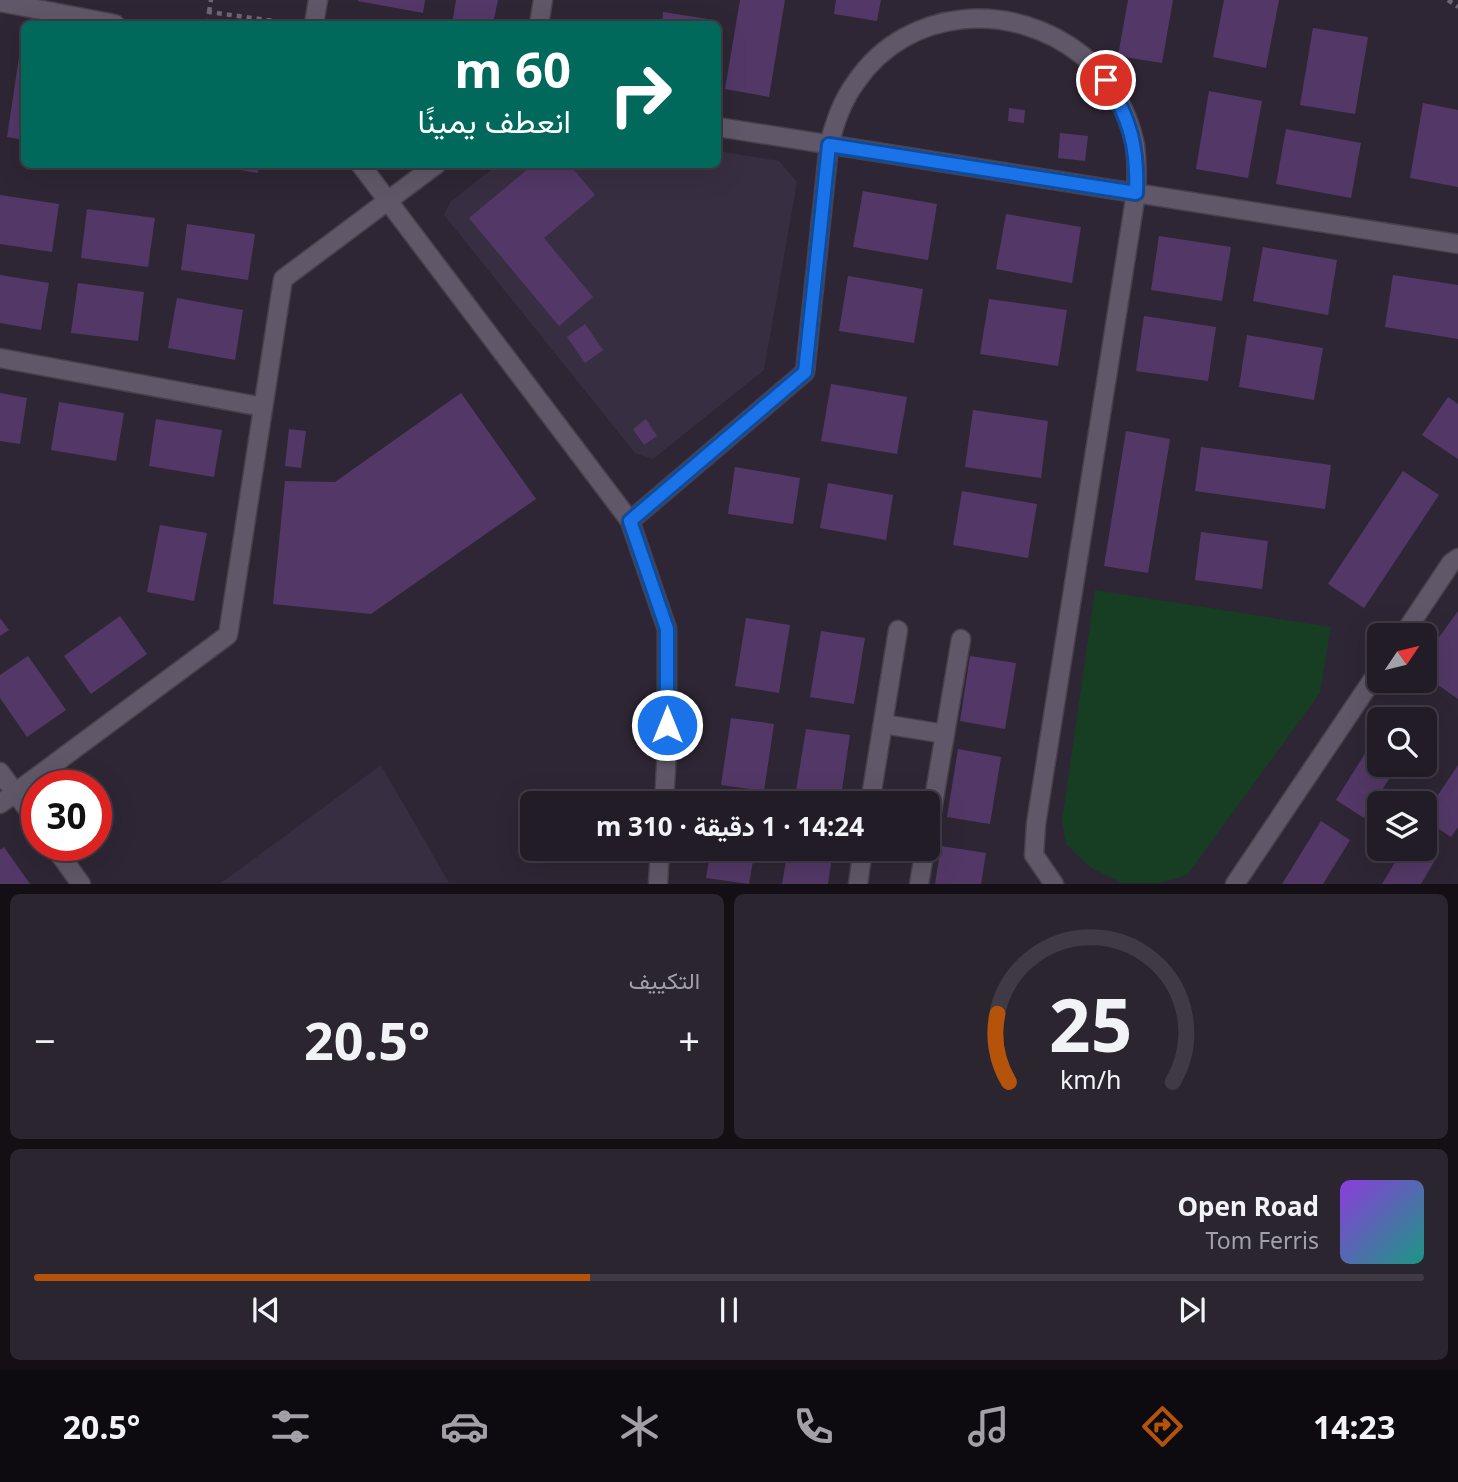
<!DOCTYPE html>
<html lang="ar">
<head>
<meta charset="utf-8">
<style>
	body { margin:0; font-family:"Noto Sans",Vazirmatn,sans-serif; background:#2a252f; color:#f1f3f6; direction:rtl; height:100vh; display:flex; flex-direction:column; font-size:26px; white-space:nowrap }
	* { box-sizing:border-box; margin:0 }
	p { font-size:23px; color:#a2a1a7 }
	.icon { flex:none; width:38px; height:38px; fill:none; stroke:currentColor; stroke-width:2; stroke-linecap:round; stroke-linejoin:round }
	.map { position:relative; height:884px; overflow:hidden; direction:ltr }
	.sheet { display:flex; flex-direction:column; gap:10px; padding:10px; background:#130f15; flex:1 }
	.sheet>* { flex:none }
	.hud { position:absolute; left:21px; top:21px; width:700px; height:147px; border-radius:10px; box-shadow:0 7px 28px #0002,0 0 0 2px #3f3a44; direction:rtl; background:#00695c; color:#fff; overflow:hidden }
	.needle { width:46px; rotate:55deg }
	.tools { position:absolute; left:1367px; top:623px; display:grid; gap:14px }
	.tools a { display:grid; place-items:center; width:70px; height:70px; border-radius:10px; background:#221c27; box-shadow:0 7px 28px #0002,0 0 0 2px #3f3a44; font-size:35px }
	.speed { position:absolute; left:21px; top:770px; display:flex; gap:14px; font-size:35px; font-weight:700; text-align:center }
	.speed>* { display:grid; place-content:center; width:91px; height:91px; border-radius:50%; background:#221c27; box-shadow:0 7px 28px #0002,0 0 0 2px #3f3a44; line-height:1 }
	.speed .limit { border:10px solid #d22; background:#fff; color:#111 }
	.pin { position:absolute; display:grid; place-items:center; width:60px; height:60px; color:#fff; margin:-30px; border:4px solid #fff; border-radius:50%; box-shadow:0 2px 7px #0007 }
	.me { position:absolute; width:77px; margin:-38px; rotate:0deg; stroke-linejoin:round; filter:drop-shadow(0 0 5px #0008) }
	.turn { display:flex; align-items:center; gap:24px; height:147px; padding:0 35px; font-size:32px }
	.turn .icon { width:91px; height:91px; stroke-width:2.5 }
	.turn b { display:block; font-size:49px; line-height:60px }
	.big { font-size:52px; font-weight:700; line-height:1.1 }
	.sheet .widget { flex:1; display:flex; flex-direction:column; justify-content:center; gap:10px; min-width:0; padding:0 24px; border-radius:10px; background:#2a252f }
	.sheet .dial { align-items:center; gap:0 }
	.dial svg { height:182px; overflow:visible; fill:none; stroke:#3f3a44; stroke-width:7; stroke-linecap:round; text-anchor:middle }
	.dial text { fill:#f1f3f6; stroke:none }
	.song { display:flex; align-items:center; gap:21px }
	.cover { width:84px; height:84px; border-radius:10px; background:linear-gradient(135deg,hsl(270 70% 55%),hsl(170 70% 35%)) }
	.played { height:7px; border-radius:4px; background:linear-gradient(90deg,#b45309 40%,#3f3a44 40%) }
	.keys { display:flex; justify-content:space-around; direction:ltr }
	.heat { display:flex; justify-content:space-between; align-items:center; font-size:38px; direction:ltr }
	.sheet .tiles { flex:1; display:grid; gap:10px; grid-template-columns:1fr 1fr }
	.widget:last-child { grid-column:span 2 }
	.trip { position:absolute; left:520px; top:791px; width:420px; height:70px; border-radius:10px; background:#221c27; box-shadow:0 7px 28px #0002,0 0 0 2px #3f3a44; font-weight:700; line-height:70px; text-align:center; direction:rtl }
	.tabs { display:flex; height:112px; justify-content:space-around; align-items:center; background:#0e0b10; color:#a2a1a7 }
	.tabs .icon { width:49px; height:49px }
	.tabs .selected { color:#b45309 }
	.tabs b { font-size:32px; color:#f1f3f6 }
	.map>svg:first-child { display:block }
	.built { fill:#382e41 }
	.green { fill:#173d23 }
	.building { fill:#533867 }
	.lines { fill:none; stroke-linecap:round; stroke-linejoin:round }
	.street-casing { stroke:#48414d; stroke-width:21 }
	.path { stroke:#6e6773; stroke-width:4.5; stroke-dasharray:5 5; stroke-linecap:butt }
	.street { stroke:#605868; stroke-width:18 }
	.route-casing { stroke:#114b97; stroke-width:18 }
	.route { stroke:#1a73e8; stroke-width:12 }
</style>
</head>
<body>
<div class="map">
<svg width="1458" height="884" viewBox="0 0 1458 884">
	<rect width="100%" height="100%" fill="#2e2634"/>
	<g class="built">
		<polygon points="718,151 779,161 797,182 764,370 653,459 635,453 444,215 451,201 497,165 718,164"/>
		<polygon points="381,765 449,883 221,883"/>
	</g>
	<polygon class="green" points="1095,590 1331,627 1320,693 1187,875 1161,883 1122,883 1090,867 1066,844 1062,820"/>
	<g class="building">
		<polygon points="358,0 425,0 423,13 358,1"/>
		<polygon points="456,0 498,0 493,24 452,24"/>
		<polygon points="740,0 785,0 769,97 725,89"/>
		<polygon points="836,0 881,0 877,21 834,14"/>
		<polygon points="1128,0 1173,0 1162,63 1118,56"/>
		<polygon points="1224,0 1279,0 1266,68 1213,57"/>
		<polygon points="663,12 708,19 707,24 662,24"/>
		<polygon points="1313,28 1368,37 1355,114 1300,105"/>
		<polygon points="19,57 24,58 24,140 7,137"/>
		<polygon points="1209,91 1262,101 1248,178 1196,169"/>
		<polygon points="1423,103 1458,110 1458,187 1410,178"/>
		<polygon points="1009,108 1025,110 1024,123 1008,121"/>
		<polygon points="1286,129 1361,143 1351,198 1276,184"/>
		<polygon points="1060,133 1088,136 1085,161 1058,158"/>
		<polygon points="217,164 259,164 258,173 217,166"/>
		<polygon points="534,164 569,164 595,195 544,238 593,297 559,326 469,218"/>
		<polygon points="863,191 937,204 928,260 853,247"/>
		<polygon points="0,195 59,204 52,252 0,244"/>
		<polygon points="87,209 155,218 148,267 81,258"/>
		<polygon points="1006,214 1081,227 1072,283 996,269"/>
		<polygon points="187,224 255,234 248,280 181,270"/>
		<polygon points="1159,236 1231,247 1222,301 1151,290"/>
		<polygon points="1263,247 1337,260 1328,315 1253,301"/>
		<polygon points="0,275 49,283 41,330 0,323"/>
		<polygon points="1393,275 1458,285 1458,339 1385,327"/>
		<polygon points="848,276 923,289 914,343 839,331"/>
		<polygon points="78,283 144,292 138,341 71,333"/>
		<polygon points="177,298 243,310 235,360 168,348"/>
		<polygon points="989,299 1067,310 1058,366 980,354"/>
		<polygon points="1144,316 1216,327 1208,381 1136,371"/>
		<polygon points="585,324 603,350 585,363 567,337"/>
		<polygon points="1247,335 1323,348 1314,400 1239,387"/>
		<polygon points="831,384 907,397 897,454 821,441"/>
		<polygon points="0,393 27,398 20,444 0,441"/>
		<polygon points="461,393 536,499 371,614 273,604 285,481 335,482"/>
		<polygon points="1448,397 1458,404 1458,459 1422,435"/>
		<polygon points="59,402 124,413 116,461 51,450"/>
		<polygon points="973,410 1048,421 1041,478 965,467"/>
		<polygon points="156,419 222,430 214,477 149,466"/>
		<polygon points="646,419 657,436 644,445 633,429"/>
		<polygon points="289,429 306,431 301,468 285,466"/>
		<polygon points="1126,431 1170,439 1148,573 1104,566"/>
		<polygon points="1201,447 1331,465 1325,509 1195,491"/>
		<polygon points="735,467 800,478 793,524 728,514"/>
		<polygon points="1403,471 1439,495 1364,608 1328,584"/>
		<polygon points="828,483 893,495 886,540 820,528"/>
		<polygon points="962,491 1037,504 1028,558 953,545"/>
		<polygon points="160,525 207,533 194,601 147,592"/>
		<polygon points="1201,532 1268,541 1262,589 1195,580"/>
		<polygon points="1458,611 1458,699 1424,675 1424,658"/>
		<polygon points="120,616 147,654 91,694 64,656"/>
		<polygon points="0,618 9,630 0,636"/>
		<polygon points="746,618 790,625 779,693 735,686"/>
		<polygon points="821,631 865,638 854,704 810,697"/>
		<polygon points="28,656 66,710 27,737 0,698 0,675"/>
		<polygon points="970,656 1016,663 1005,729 960,721"/>
		<polygon points="731,718 774,724 764,791 721,785"/>
		<polygon points="806,729 850,735 840,803 795,797"/>
		<polygon points="1379,731 1379,765 1398,765 1364,818 1336,800"/>
		<polygon points="958,749 1001,757 990,824 947,817"/>
		<polygon points="1458,765 1458,827 1451,837 1424,819 1424,816"/>
		<polygon points="1321,821 1350,840 1323,884 1282,884"/>
		<polygon points="941,846 986,853 981,884 935,884"/>
		<polygon points="4,847 30,884 0,884 0,850"/>
		<polygon points="711,849 755,849 749,884 706,878"/>
		<polygon points="788,849 833,849 828,884 782,884"/>
		<polygon points="1403,849 1416,849 1435,860 1421,884 1382,884"/>
	</g>
	<g class="lines">
		<g class="street-casing">
			<g id="street">
				<polyline points="0,2 115,24"/>
				<polyline points="314,24 318,0"/>
				<polyline points="539,24 543,0"/>
				<polyline points="718,127 1458,244"/>
				<polyline points="360,164 630,521 667,629 667,749 664,803"/>
				<polyline points="0,358 263,407"/>
				<path d="M630 521 805 372 829 145C835 122 842 101 856 82 908 6 1013 0 1082 55 1109 77 1128 111 1135 145 1137 161 1137 177 1136 193L1036 824 1034 855 1054 884"/>
				<polyline points="1403,635 1451,563 1458,558"/>
				<polyline points="883,724 945,734"/>
				<polyline points="0,772 37,822"/>
				<polyline points="870,803 898,630"/>
				<polyline points="0,804 228,635 283,279 437,164"/>
				<polyline points="928,834 961,639"/>
				<polyline points="53,845 81,884"/>
				<polyline points="658,884 660,849"/>
				<polyline points="858,884 863,849"/>
				<polyline points="919,884 925,849"/>
				<polyline points="1235,884 1379,670"/>
			</g>
		</g>
		<g class="path">
			<polyline points="1448,0 1458,7"/>
			<polyline points="209,12 211,0"/>
			<polyline points="208,24 209,12 296,24"/>
		</g>
		<use href="#street" class="street"/>
	</g>
	<g class="lines">
		<g class="route-casing">
			<path id="route" d="M667 725V629L630 521 805 372 829 145 1136 193C1138 148 1130 118 1106 80"/>
		</g>
		<use href="#route" class="route"/>
	</g>
</svg>
<div class="tools">
<a><svg class="needle" viewBox="-14 -14 28 28"><path d="M0-13l5 13h-10z" fill="#e53935"/><path d="M0 13l5-13h-10z" fill="#a2a1a7"/></svg></a>
<a><svg class="icon" aria-label="search" viewBox="0 0 24 24"><circle cx="10" cy="10" r="6"/><path d="M15 15l6 6"/></svg></a>
<a><svg class="icon" aria-label="layers" viewBox="0 0 24 24"><path d="M12 4l9 5-9 5-9-5zM3 14l9 5 9-5"/></svg></a>
</div>
<div class="speed"><div class="limit">30</div></div>
<div class="pin" style="left:1106px;top:80px;background:#d93025"><svg class="icon" aria-label="arrive" viewBox="0 0 24 24"><path d="M6 21V4h12l-3 4 3 4H6"/></svg></div>
<svg class="me" style="left:667px;top:725px" viewBox="-20 -20 40 40"><circle r="17" fill="#1a73e8" stroke="#fff" stroke-width="3"/><path d="M0-11L8 9 0 5-8 9z" fill="#fff"/></svg>
<div class="trip">14:24 · 1 دقيقة · 310 m</div>
<div class="hud">
<div class="turn"><svg class="icon" aria-label="right" viewBox="0 0 24 24"><path d="M7 20v-9h11M14 6l5 5-5 5"/></svg><div><b>60 m</b>انعطف يمينًا</div></div>
</div>
</div>
<section class="sheet">
<div class="tiles">
<div class="widget dial"><svg viewBox="0 0 100 80">
<path d="M14 69A42 42 0 1 1 86 69"/>
<path d="M14 69A42 42 0 0 1 9 39" stroke="#b45309"/>
<text x="50" y="56" font-size="32" font-weight="700">25</text>
<text x="50" y="72" font-size="11">km/h</text>
</svg></div>
<div class="widget"><p>التكييف</p>
<div class="heat"><a>−</a><b class="big">20.5°</b><a>+</a></div>
</div>
<div class="widget">
<div class="song"><i class="cover"></i><div><b>Open Road</b><p>Tom Ferris</p></div></div>
<div class="played"></div>
<div class="keys"><svg class="icon" aria-label="previous" viewBox="0 0 24 24"><path d="M18 5L8 12l10 7zM5 5v14"/></svg><svg class="icon" aria-label="pause" viewBox="0 0 24 24"><path d="M8 5v14M16 5v14"/></svg><svg class="icon" aria-label="next" viewBox="0 0 24 24"><path d="M6 5l10 7-10 7zM19 5v14"/></svg></div>
</div>
</div>
</section>
<nav class="tabs">
<b>14:23</b>
<svg class="icon selected" aria-label="directions" viewBox="0 0 24 24"><path d="M12 3l9 9-9 9-9-9zM9 14v-3h6M13 9l2 2-2 2"/></svg>
<svg class="icon" aria-label="music" viewBox="0 0 24 24"><path d="M9 18V5l10-2v13"/><circle cx="6" cy="18" r="3"/><circle cx="16" cy="16" r="3"/></svg>
<svg class="icon" aria-label="phone" viewBox="0 0 24 24"><path d="M5 4h4l2 5-3 2q2 4 5 5l2-3 5 2v4C11 20 4 13 5 4z"/></svg>
<svg class="icon" aria-label="climate" viewBox="0 0 24 24"><path d="M12 3v18M4 7l16 10M4 17L20 7"/></svg>
<svg class="icon" aria-label="car" viewBox="0 0 24 24"><path d="M5 17H2v-5l4-1 3-4h7l3 4 3 1v5h-3M9 17h6M6 11h13"/><circle cx="7" cy="17" r="2"/><circle cx="17" cy="17" r="2"/></svg>
<svg class="icon" aria-label="filters" viewBox="0 0 24 24"><path d="M4 7h16M4 17h16"/><circle cx="9" cy="7" r="2"/><circle cx="15" cy="17" r="2"/></svg>
<b>20.5°</b>
</nav>
</body>
</html>
